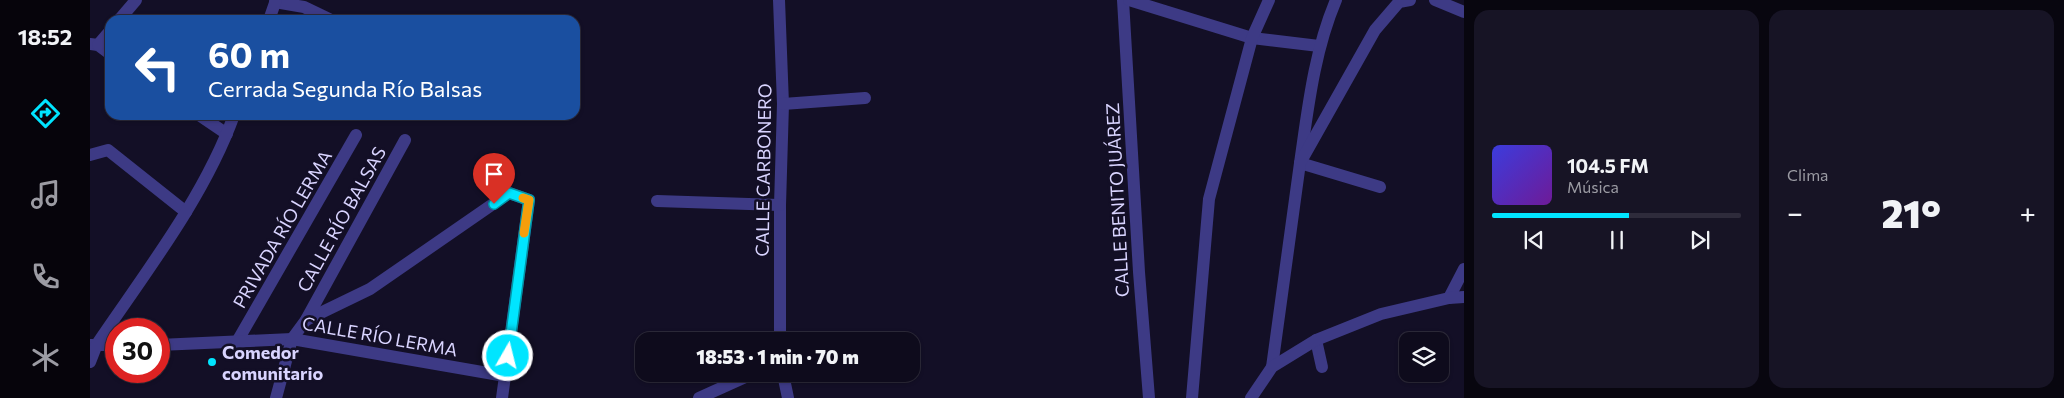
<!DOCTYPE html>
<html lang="es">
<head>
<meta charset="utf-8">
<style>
	body { margin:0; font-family:Commissioner,sans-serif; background:#171425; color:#f1f3f6; height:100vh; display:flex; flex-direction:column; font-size:19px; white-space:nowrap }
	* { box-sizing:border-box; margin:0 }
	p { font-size:16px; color:#9b9ba3 }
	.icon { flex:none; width:28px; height:28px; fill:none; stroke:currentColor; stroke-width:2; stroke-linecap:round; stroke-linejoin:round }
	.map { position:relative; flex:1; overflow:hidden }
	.drawer { display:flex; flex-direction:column; gap:10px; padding:10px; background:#08060f; width:600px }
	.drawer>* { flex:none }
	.top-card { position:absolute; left:15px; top:15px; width:475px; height:105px; border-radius:15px; box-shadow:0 1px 4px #0004,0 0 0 1px #2e2b3b; background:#1a4fa0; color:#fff; overflow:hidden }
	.fabs { position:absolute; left:1309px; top:332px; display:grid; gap:10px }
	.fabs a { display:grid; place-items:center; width:50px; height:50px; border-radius:10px; background:#0e0b1c; box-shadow:0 1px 4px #0004,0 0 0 1px #2e2b3b; font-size:25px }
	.speed { position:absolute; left:15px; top:318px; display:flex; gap:10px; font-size:25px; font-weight:700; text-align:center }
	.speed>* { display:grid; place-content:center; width:65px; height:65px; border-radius:50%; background:#0e0b1c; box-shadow:0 1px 4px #0004,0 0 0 1px #2e2b3b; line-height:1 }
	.speed .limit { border:8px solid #d22; background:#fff; color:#111 }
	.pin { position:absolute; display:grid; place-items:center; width:42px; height:42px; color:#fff; margin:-51px -21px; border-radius:50% 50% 50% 0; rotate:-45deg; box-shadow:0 0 5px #0007 }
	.pin .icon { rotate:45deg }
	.me { position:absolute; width:55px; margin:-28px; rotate:8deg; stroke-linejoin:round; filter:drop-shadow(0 0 4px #0008) }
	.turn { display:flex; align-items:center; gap:18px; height:105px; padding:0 20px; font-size:22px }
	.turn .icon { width:65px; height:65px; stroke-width:2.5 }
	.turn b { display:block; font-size:35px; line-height:42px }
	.big { font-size:38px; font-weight:800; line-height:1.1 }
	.drawer .card { flex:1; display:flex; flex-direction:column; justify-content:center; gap:8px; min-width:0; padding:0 18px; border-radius:15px; background:#171425 }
	.song { display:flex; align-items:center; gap:15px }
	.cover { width:60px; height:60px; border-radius:8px; background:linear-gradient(135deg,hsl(240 70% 55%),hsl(280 70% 35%)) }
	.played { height:5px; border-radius:2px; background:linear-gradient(90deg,#00e5ff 55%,#2e2b3b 55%) }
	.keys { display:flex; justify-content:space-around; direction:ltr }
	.heat { display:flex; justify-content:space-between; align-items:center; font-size:28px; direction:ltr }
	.drawer .tiles { flex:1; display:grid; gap:10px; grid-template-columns:repeat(2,1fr) }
	.trip { position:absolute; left:545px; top:332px; width:285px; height:50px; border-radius:15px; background:#0e0b1c; box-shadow:0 1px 4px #0004,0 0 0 1px #2e2b3b; font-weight:800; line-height:50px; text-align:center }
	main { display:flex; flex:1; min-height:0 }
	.tabs { display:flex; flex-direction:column; width:90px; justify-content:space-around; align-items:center; background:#06040b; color:#9b9ba3 }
	.tabs .icon { width:35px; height:35px }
	.tabs .current { color:#00e5ff }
	.tabs b { font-size:22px; color:#f1f3f6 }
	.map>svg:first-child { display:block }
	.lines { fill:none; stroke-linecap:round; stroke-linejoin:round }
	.street { stroke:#3d3a85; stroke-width:12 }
	.route-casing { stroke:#0095a6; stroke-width:12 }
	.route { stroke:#00e5ff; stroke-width:9 }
	.slow { stroke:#f59e0b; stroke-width:9 }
	.poi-dot { fill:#00e5ff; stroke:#130f26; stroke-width:2 }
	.labels { text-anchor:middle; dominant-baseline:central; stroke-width:5; stroke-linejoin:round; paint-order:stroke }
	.street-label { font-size:18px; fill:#d9d4ff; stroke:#130f26 }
	.poi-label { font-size:18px; font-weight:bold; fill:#d9d4ff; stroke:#130f26; text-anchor:start }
</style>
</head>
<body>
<main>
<nav class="tabs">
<b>18:52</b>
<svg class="icon current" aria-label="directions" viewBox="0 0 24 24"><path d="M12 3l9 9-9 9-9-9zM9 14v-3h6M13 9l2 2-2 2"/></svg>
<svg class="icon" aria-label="music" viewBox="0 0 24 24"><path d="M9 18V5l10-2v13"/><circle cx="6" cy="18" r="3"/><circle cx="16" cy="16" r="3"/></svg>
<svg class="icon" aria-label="phone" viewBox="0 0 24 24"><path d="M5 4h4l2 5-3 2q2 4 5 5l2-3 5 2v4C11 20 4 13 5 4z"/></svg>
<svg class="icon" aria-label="climate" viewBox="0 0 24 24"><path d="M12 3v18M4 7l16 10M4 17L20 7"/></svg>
</nav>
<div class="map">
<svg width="1374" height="398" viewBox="0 0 1374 398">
	<rect width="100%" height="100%" fill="#130f26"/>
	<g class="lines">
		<g class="street">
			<polyline points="689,0 693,104 690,205 690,341"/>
			<polyline points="1033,0 1049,272 1059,398"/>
			<polyline points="1039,0 1162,38 1229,46"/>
			<path d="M1246 0C1224 52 1218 108 1210 163L1290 187"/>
			<polyline points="1345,0 1374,12"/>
			<polyline points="185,2 214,7 241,20"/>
			<polyline points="29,20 46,0"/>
			<polyline points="179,20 186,0"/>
			<polyline points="0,44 8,45 20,54"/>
			<polyline points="8,45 20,31"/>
			<polyline points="693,104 775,98"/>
			<polyline points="109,115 137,134"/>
			<polyline points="0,155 18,150 96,212"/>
			<polyline points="567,201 690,205"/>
			<polyline points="1359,298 1374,269"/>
			<polyline points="216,320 280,289 419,193 439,200 412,398"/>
			<polyline points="148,340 266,135"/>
			<polyline points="1226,340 1232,367"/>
			<polyline points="0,345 26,345"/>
			<polyline points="69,345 202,339 415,376"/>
			<path d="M0 362 7 344C55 273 115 196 144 115"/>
			<polyline points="1182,367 1210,163 1285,30 1309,2 1320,0"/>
			<polyline points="693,374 698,398"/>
			<polyline points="186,398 202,339 216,320 315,140"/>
			<polyline points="609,398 662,374"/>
			<polyline points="1102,398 1119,199 1162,38 1179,0"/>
			<polyline points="1161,398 1182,367 1226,340 1291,314 1359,298 1374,297"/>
		</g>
	</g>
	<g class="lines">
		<g class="route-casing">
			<polyline id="route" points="404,204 419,193 439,200 418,356"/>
		</g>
		<use href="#route" class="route"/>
		<polyline class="slow" points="433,198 439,200 434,233"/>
	</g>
	<circle class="poi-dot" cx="122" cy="362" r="5"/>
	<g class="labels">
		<g class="street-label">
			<text transform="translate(673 170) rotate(-89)">CALLE CARBONERO</text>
			<text transform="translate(1027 200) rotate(-93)">CALLE BENITO JUÁREZ</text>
			<text transform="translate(251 219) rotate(-61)">CALLE RÍO BALSAS</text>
			<text transform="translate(192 229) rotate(-60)">PRIVADA RÍO LERMA</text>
			<text transform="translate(290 336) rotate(10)">CALLE RÍO LERMA</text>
		</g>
		<g class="poi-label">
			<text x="132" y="352">Comedor<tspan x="132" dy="21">comunitario</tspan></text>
		</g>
	</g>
</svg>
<div class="fabs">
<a><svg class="icon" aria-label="layers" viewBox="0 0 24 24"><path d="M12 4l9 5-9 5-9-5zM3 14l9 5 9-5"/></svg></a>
</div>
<div class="speed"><div class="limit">30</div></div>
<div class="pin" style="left:404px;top:204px;background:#d93025"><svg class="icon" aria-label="arrive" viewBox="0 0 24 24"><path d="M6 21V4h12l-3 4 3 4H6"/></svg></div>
<svg class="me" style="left:418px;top:356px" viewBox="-20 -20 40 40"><circle r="17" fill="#00e5ff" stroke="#fff" stroke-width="3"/><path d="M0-11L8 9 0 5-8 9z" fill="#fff"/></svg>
<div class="trip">18:53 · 1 min · 70 m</div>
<div class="top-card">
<div class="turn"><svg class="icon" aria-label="left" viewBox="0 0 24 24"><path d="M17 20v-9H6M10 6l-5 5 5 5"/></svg><div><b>60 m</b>Cerrada Segunda Río Balsas</div></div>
</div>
</div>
<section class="drawer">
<div class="tiles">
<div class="card">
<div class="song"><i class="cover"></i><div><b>104.5 FM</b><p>Música</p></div></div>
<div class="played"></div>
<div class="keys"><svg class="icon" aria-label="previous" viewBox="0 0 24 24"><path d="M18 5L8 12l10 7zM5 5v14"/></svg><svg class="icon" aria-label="pause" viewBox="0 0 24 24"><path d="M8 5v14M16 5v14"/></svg><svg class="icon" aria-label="next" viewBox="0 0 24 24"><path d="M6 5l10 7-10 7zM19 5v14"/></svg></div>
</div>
<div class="card"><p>Clima</p>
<div class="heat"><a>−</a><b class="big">21°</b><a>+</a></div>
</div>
</div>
</section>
</main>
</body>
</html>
